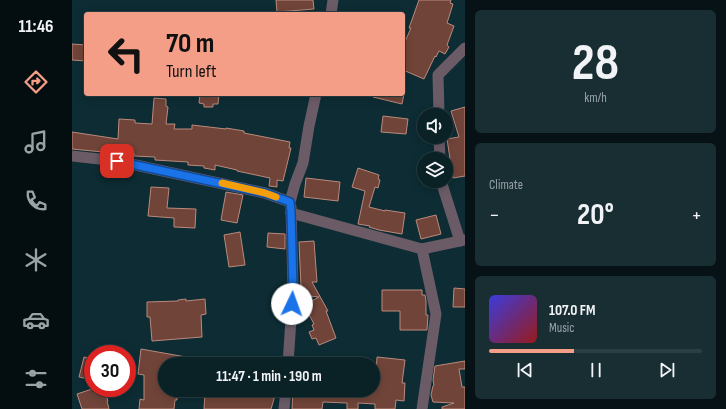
<!DOCTYPE html>
<html lang="en">
<head>
<meta charset="utf-8">
<style>
	body { margin:0; font-family:"Sofia Sans Condensed",sans-serif; background:#182e32; color:#f1f3f6; height:100vh; display:flex; flex-direction:column; font-size:15px; white-space:nowrap }
	* { box-sizing:border-box; margin:0 }
	p { font-size:13px; color:#99a3a7 }
	.icon { flex:none; width:22px; height:22px; fill:none; stroke:currentColor; stroke-width:2; stroke-linecap:round; stroke-linejoin:round }
	.map { position:relative; flex:1; overflow:hidden }
	.details { display:flex; flex-direction:column; gap:10px; padding:10px; background:#061215; width:261px }
	.details>* { flex:none }
	.hud { position:absolute; left:12px; top:12px; width:321px; height:84px; border-radius:4px; box-shadow:0 2px 10px #0003,0 0 0 1px #2a3e43; background:#f49e88; color:#111; overflow:hidden }
	.controls { position:absolute; left:345px; top:108px; display:grid; gap:8px }
	.controls a { display:grid; place-items:center; width:36px; height:36px; border-radius:50%; background:#0a2126; box-shadow:0 2px 10px #0003,0 0 0 1px #2a3e43; font-size:20px }
	.speed { position:absolute; left:12px; top:345px; display:flex; gap:8px; font-size:20px; font-weight:700; text-align:center }
	.speed>* { display:grid; place-content:center; width:52px; height:52px; border-radius:50%; background:#0a2126; box-shadow:0 2px 10px #0003,0 0 0 1px #2a3e43; line-height:1 }
	.speed .limit { border:6px solid #d22; background:#fff; color:#111 }
	.pin { position:absolute; display:grid; place-items:center; width:34px; height:34px; color:#fff; margin:-17px; border-radius:8px; box-shadow:0 2px 6px #0006 }
	.me { position:absolute; width:44px; margin:-22px; rotate:3deg; stroke-linejoin:round; filter:drop-shadow(0 0 3px #0008) }
	.turn { display:flex; align-items:center; gap:14px; height:84px; padding:0 16px; font-size:18px }
	.turn .icon { width:52px; height:52px; stroke-width:2.5 }
	.turn b { display:block; font-size:28px; line-height:34px }
	.big { font-size:30px; font-weight:700; line-height:1.1 }
	.details .widget { flex:1; display:flex; flex-direction:column; justify-content:center; gap:6px; min-width:0; padding:0 14px; border-radius:6px; background:#182e32 }
	.details .dial { align-items:center; gap:0 }
	.dial b { font-size:52px; line-height:1 }
	.song { display:flex; align-items:center; gap:12px }
	.cover { width:48px; height:48px; border-radius:6px; background:linear-gradient(135deg,hsl(240 70% 55%),hsl(0 70% 35%)) }
	.played { height:4px; border-radius:2px; background:linear-gradient(90deg,#f49e88 40%,#2a3e43 40%) }
	.keys { display:flex; justify-content:space-around; direction:ltr }
	.heat { display:flex; justify-content:space-between; align-items:center; font-size:22px; direction:ltr }
	.trip { position:absolute; left:86px; top:357px; width:222px; height:40px; border-radius:20px; background:#0a2126; box-shadow:0 2px 10px #0003,0 0 0 1px #2a3e43; font-weight:700; line-height:40px; text-align:center }
	main { display:flex; flex:1; min-height:0 }
	.dock { display:flex; flex-direction:column; width:72px; justify-content:space-around; align-items:center; background:#040d0f; color:#99a3a7 }
	.dock .icon { width:28px; height:28px }
	.dock .on { color:#f49e88 }
	.dock b { font-size:18px; color:#f1f3f6 }
	.map>svg:first-child { display:block }
	.building { fill:#704439; stroke:#bb8a7d }
	.lines { fill:none; stroke-linecap:round; stroke-linejoin:round }
	.minor { stroke:#6b5b67; stroke-width:11 }
	.route-casing { stroke:#114b97; stroke-width:10 }
	.route { stroke:#1a73e8; stroke-width:7 }
	.slow { stroke:#f59e0b; stroke-width:7 }
</style>
</head>
<body>
<main>
<nav class="dock">
<b>11:46</b>
<svg class="icon on" aria-label="directions" viewBox="0 0 24 24"><path d="M12 3l9 9-9 9-9-9zM9 14v-3h6M13 9l2 2-2 2"/></svg>
<svg class="icon" aria-label="music" viewBox="0 0 24 24"><path d="M9 18V5l10-2v13"/><circle cx="6" cy="18" r="3"/><circle cx="16" cy="16" r="3"/></svg>
<svg class="icon" aria-label="phone" viewBox="0 0 24 24"><path d="M5 4h4l2 5-3 2q2 4 5 5l2-3 5 2v4C11 20 4 13 5 4z"/></svg>
<svg class="icon" aria-label="climate" viewBox="0 0 24 24"><path d="M12 3v18M4 7l16 10M4 17L20 7"/></svg>
<svg class="icon" aria-label="car" viewBox="0 0 24 24"><path d="M5 17H2v-5l4-1 3-4h7l3 4 3 1v5h-3M9 17h6M6 11h13"/><circle cx="7" cy="17" r="2"/><circle cx="17" cy="17" r="2"/></svg>
<svg class="icon" aria-label="filters" viewBox="0 0 24 24"><path d="M4 7h16M4 17h16"/><circle cx="9" cy="7" r="2"/><circle cx="15" cy="17" r="2"/></svg>
</nav>
<div class="map">
<svg width="393" height="409" viewBox="0 0 393 409">
	<rect width="100%" height="100%" fill="#0d2c33"/>
	<g class="building">
		<polygon points="204,0 241,0 242,9 205,12"/>
		<polygon points="347,0 379,0 378,3 381,4 375,23 382,26 375,45 377,47 373,54 367,51 364,57 363,56 352,79 331,70 331,46 339,28 337,28"/>
		<polygon points="0,44 14,45 14,61 0,60"/>
		<polygon points="128,94 147,94 146,104 141,104 141,107 132,107 132,104 127,103"/>
		<polygon points="302,94 332,94 330,104 301,97"/>
		<polygon points="82,98 94,99 94,106 96,107 94,124 103,124 102,129 120,129 120,125 154,129 154,128 172,131 172,133 218,142 217,148 219,148 211,181 205,180 205,187 197,186 198,178 165,171 165,170 143,165 143,170 132,168 132,166 116,165 116,162 83,160 83,157 62,156 62,153 31,151 31,152 0,149 0,132 46,139 47,119 63,120 63,123 80,124"/>
		<polygon points="393,107 393,176 381,178 375,139 387,137 379,111"/>
		<polygon points="311,116 336,119 334,134 309,132"/>
		<polygon points="286,168 307,175 306,179 308,180 306,188 303,187 297,207 313,211 313,210 333,213 330,234 307,230 297,227 298,226 286,224 293,191 280,187"/>
		<polygon points="234,178 268,182 266,201 232,197"/>
		<polygon points="79,187 97,188 95,208 124,209 123,228 102,227 102,218 76,216"/>
		<polygon points="154,192 171,195 165,223 149,220"/>
		<polygon points="364,215 369,234 349,239 344,220"/>
		<polygon points="168,232 173,265 157,267 152,235"/>
		<polygon points="196,233 213,234 213,249 195,247"/>
		<polygon points="242,241 245,282 240,282 256,311 254,311 264,338 247,345 244,338 240,339 237,332 242,330 240,325 242,324 232,305 247,297 228,295 228,287 229,287 227,242"/>
		<polygon points="382,288 393,289 393,307 381,307"/>
		<polygon points="310,290 350,290 350,295 353,295 354,301 354,315 356,315 355,330 328,330 328,311 310,311"/>
		<polygon points="114,299 114,301 133,299 134,314 129,315 130,337 80,341 78,317 75,317 75,302 106,301 106,300"/>
		<polygon points="69,349 131,360 130,364 93,364 93,390 105,390 105,400 103,400 102,409 67,409 68,399 72,400 72,375 66,374"/>
		<polygon points="12,357 21,359 21,380 7,377"/>
		<polygon points="305,357 333,360 330,383 333,383 332,401 324,400 323,409 303,409 303,404 286,403 286,409 275,409 275,403 251,402 250,409 220,409 221,390 303,390"/>
		<polygon points="393,361 393,369 387,369 390,387 393,387 393,409 370,409 370,407 382,403 361,402 359,395 361,386 362,385 361,380 363,366"/>
		<polygon points="23,388 32,388 36,401 35,401 37,409 10,409 5,394"/>
		<polygon points="178,390 202,390 202,399 199,409 132,409 133,393 178,396"/>
	</g>
	<g class="lines">
		<g class="minor">
			<polyline points="259,14 261,0"/>
			<polyline points="367,115 366,75 393,48"/>
			<polyline points="367,137 368,159"/>
			<polyline points="0,156 45,161 193,193 218,202 223,184 231,163 237,126 244,94"/>
			<polyline points="369,181 388,241"/>
			<polyline points="219,213 350,249 393,240"/>
			<polyline points="350,249 364,314 350,409"/>
			<polyline points="216,364 221,289 219,207"/>
			<polyline points="212,409 214,390"/>
		</g>
	</g>
	<g class="lines">
		<g class="route-casing">
			<polyline id="route" points="45,161 193,193 218,202 219,212 221,289 220,304"/>
		</g>
		<use href="#route" class="route"/>
		<polyline class="slow" points="150,183 193,193 204,197"/>
	</g>
</svg>
<div class="controls">
<a><svg class="icon" aria-label="sound" viewBox="0 0 24 24"><path d="M4 9h4l5-4v14l-5-4H4zM17 9q2 3 0 6"/></svg></a>
<a><svg class="icon" aria-label="layers" viewBox="0 0 24 24"><path d="M12 4l9 5-9 5-9-5zM3 14l9 5 9-5"/></svg></a>
</div>
<div class="speed"><div class="limit">30</div></div>
<div class="pin" style="left:45px;top:161px;background:#d93025"><svg class="icon" aria-label="arrive" viewBox="0 0 24 24"><path d="M6 21V4h12l-3 4 3 4H6"/></svg></div>
<svg class="me" style="left:220px;top:304px" viewBox="-20 -20 40 40"><circle r="19" fill="#fff"/><path d="M0-13L10 11 0 6-10 11z" fill="#1a73e8"/></svg>
<div class="trip">11:47 · 1 min · 190 m</div>
<div class="hud">
<div class="turn"><svg class="icon" aria-label="left" viewBox="0 0 24 24"><path d="M17 20v-9H6M10 6l-5 5 5 5"/></svg><div><b>70 m</b>Turn left</div></div>
</div>
</div>
<section class="details">
<div class="widget dial"><b>28</b><p>km/h</p></div>
<div class="widget"><p>Climate</p>
<div class="heat"><a>−</a><b class="big">20°</b><a>+</a></div>
</div>
<div class="widget">
<div class="song"><i class="cover"></i><div><b>107.0 FM</b><p>Music</p></div></div>
<div class="played"></div>
<div class="keys"><svg class="icon" aria-label="previous" viewBox="0 0 24 24"><path d="M18 5L8 12l10 7zM5 5v14"/></svg><svg class="icon" aria-label="pause" viewBox="0 0 24 24"><path d="M8 5v14M16 5v14"/></svg><svg class="icon" aria-label="next" viewBox="0 0 24 24"><path d="M6 5l10 7-10 7zM19 5v14"/></svg></div>
</div>
</section>
</main>
</body>
</html>
